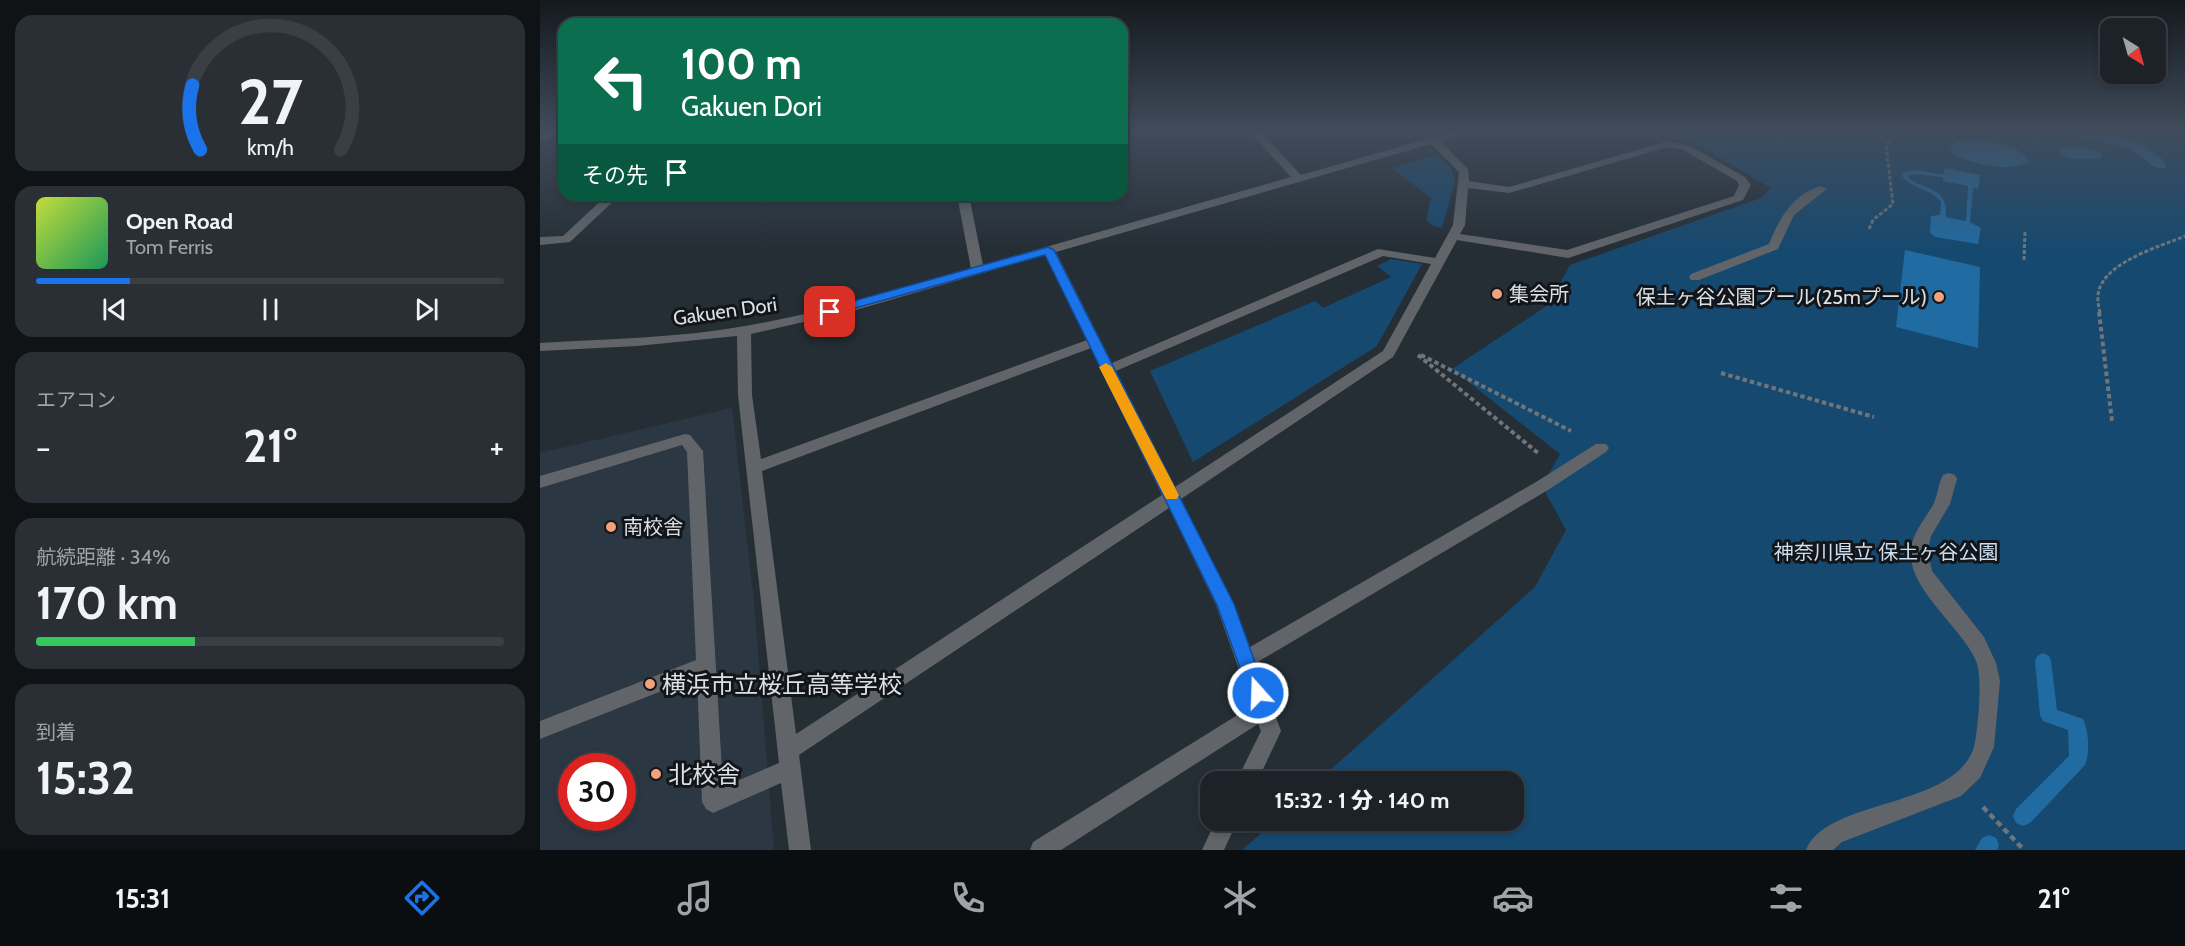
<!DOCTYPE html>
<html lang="ja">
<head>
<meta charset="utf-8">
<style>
	body { margin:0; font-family:Cabin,"Noto Sans JP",sans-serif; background:#292f34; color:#f1f3f6; height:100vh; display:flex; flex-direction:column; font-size:22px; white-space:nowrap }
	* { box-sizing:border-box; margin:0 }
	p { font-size:20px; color:#a0a4a8 }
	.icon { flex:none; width:33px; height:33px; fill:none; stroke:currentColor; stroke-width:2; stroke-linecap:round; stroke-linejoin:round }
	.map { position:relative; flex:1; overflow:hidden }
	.details { display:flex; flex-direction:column; gap:15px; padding:15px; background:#0f1316; width:540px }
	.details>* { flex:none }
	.hud { position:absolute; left:18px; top:18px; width:570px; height:183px; border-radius:18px; box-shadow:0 3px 9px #0003,0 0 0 2px #3a3f45; background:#0b6e4f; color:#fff; overflow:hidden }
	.needle { width:39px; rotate:143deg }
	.controls { position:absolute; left:1560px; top:18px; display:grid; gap:12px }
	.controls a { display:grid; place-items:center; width:66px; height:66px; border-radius:12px; background:#1c2228; box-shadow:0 3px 9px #0003,0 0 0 2px #3a3f45; font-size:30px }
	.speed { position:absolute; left:18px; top:753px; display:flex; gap:12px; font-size:30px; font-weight:700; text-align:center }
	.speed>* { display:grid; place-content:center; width:78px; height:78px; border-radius:50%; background:#1c2228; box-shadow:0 3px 9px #0003,0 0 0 2px #3a3f45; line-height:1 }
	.speed .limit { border:9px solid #d22; background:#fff; color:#111 }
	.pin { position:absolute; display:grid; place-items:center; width:51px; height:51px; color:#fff; margin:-26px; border-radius:12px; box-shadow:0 3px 9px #0006 }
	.me { position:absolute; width:66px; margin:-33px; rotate:340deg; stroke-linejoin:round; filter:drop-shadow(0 0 4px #0008) }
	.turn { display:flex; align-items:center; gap:21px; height:126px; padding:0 24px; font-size:27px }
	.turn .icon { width:78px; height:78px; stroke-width:2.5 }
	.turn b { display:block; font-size:42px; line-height:51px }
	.then { display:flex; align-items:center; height:57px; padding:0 24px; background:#0003; gap:12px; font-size:22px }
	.big { font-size:45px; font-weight:800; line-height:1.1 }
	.details .widget { flex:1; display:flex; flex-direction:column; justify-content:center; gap:9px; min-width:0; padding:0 21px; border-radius:18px; background:#292f34 }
	.details .dial { align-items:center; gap:0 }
	.dial svg { height:156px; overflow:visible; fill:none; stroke:#3a3f45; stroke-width:7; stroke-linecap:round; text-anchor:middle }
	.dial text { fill:#f1f3f6; stroke:none }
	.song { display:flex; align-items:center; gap:18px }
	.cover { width:72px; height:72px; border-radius:9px; background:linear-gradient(135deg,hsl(70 70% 55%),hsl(150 70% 35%)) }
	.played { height:6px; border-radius:3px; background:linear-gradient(90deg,#1a73e8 20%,#3a3f45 20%) }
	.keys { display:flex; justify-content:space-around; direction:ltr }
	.heat { display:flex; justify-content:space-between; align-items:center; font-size:33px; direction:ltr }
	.charge { height:9px; border-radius:4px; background:linear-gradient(90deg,#34c759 34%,#3a3f45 0) }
	.trip { position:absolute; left:660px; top:771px; width:324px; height:60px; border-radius:18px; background:#1c2228; box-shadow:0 3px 9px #0003,0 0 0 2px #3a3f45; font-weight:800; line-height:60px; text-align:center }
	.tab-bar { display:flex; height:96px; justify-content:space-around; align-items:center; background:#0b0e10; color:#a0a4a8 }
	.tab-bar .icon { width:42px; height:42px }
	.tab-bar .current { color:#1a73e8 }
	.tab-bar b { font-size:27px; color:#f1f3f6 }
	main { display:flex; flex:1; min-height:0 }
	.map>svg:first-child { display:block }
	.built { fill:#2b3743; fill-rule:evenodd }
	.green { fill:#16496f }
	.water { fill:#216ba3; fill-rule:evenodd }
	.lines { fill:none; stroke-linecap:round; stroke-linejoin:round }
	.stream { fill:#216ba3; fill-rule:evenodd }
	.path-far2 { stroke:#6e757b; stroke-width:3; stroke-dasharray:4 2; stroke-linecap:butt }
	.path-far1 { stroke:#6e757b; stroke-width:4; stroke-dasharray:4.5 3; stroke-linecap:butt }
	.path { stroke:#6e757b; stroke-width:4.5; stroke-dasharray:6 4; stroke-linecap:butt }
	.minor { fill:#616569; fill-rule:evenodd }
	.route { fill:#1a73e8; stroke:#114b97; stroke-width:1.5 }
	.slow { fill:#f59e0b }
	.poi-dot { fill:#f1a27b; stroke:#121519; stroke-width:2 }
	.labels { text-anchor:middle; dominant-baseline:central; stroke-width:6; stroke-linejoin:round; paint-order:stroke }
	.poi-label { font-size:20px; fill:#dbe0e5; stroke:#121519; text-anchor:start }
	.street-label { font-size:20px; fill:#dbe0e5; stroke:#121519 }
	.park-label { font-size:20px; fill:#cddeee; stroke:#121519 }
	.near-poi-label { font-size:24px; fill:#dbe0e5; stroke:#121519; text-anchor:start }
</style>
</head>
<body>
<main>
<section class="details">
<div class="widget dial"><svg viewBox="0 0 100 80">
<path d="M14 69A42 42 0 1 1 86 69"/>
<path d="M14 69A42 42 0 0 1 10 36" stroke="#1a73e8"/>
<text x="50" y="56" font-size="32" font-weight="700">27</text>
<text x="50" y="72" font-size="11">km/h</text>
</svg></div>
<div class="widget">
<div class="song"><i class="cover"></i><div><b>Open Road</b><p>Tom Ferris</p></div></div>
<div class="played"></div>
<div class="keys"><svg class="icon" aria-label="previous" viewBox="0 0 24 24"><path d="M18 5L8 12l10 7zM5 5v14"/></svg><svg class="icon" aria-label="pause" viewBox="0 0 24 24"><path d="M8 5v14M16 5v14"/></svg><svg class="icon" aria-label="next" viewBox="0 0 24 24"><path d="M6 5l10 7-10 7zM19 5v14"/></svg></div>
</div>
<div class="widget"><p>エアコン</p>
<div class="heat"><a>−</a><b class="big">21°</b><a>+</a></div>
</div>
<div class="widget"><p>航続距離 · 34%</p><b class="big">170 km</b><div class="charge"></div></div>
<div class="widget"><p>到着</p><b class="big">15:32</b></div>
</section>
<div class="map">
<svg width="1645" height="850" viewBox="0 0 1645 850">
	<rect width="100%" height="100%" fill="#252e35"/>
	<path class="built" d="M192 408 214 602 234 850H0V453ZM32 766H82V818H32Z"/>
	<g class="green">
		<polygon points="1134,131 1645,131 1645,850 702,850 735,821 974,820 974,782 778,781 995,587 1026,530 1002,486 1020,454 912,369 1008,305 1030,265 1221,198 1231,188"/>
		<polygon points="896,155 910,167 915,181 902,228 893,226 886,220 891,198 852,168"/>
		<polygon points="851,259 882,264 837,346 653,462 610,371 763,306 775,301 783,308 851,277 837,266"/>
	</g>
	<g class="water">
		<path d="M1535 131C1565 131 1601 139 1624 161L1626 168C1609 170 1606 157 1593 151 1574 142 1552 142 1534 133Z"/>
		<path d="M1418 141C1438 140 1478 141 1489 161 1474 174 1429 163 1413 154L1410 146Z"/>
		<path d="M1539 146 1562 153 1561 158C1548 159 1527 163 1519 150Z"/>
		<path d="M1405 168 1440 175 1438 189 1433 188 1430 222 1441 228 1438 244 1395 237 1390 233 1391 216 1400 215 1401 202C1392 189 1372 189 1362 176L1364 172 1377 170 1403 175ZM1373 174 1403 177V181L1428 186 1426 221 1406 217C1408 188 1389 191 1369 179L1368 176Z"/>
		<polygon points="1365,250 1440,267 1438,348 1356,327"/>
	</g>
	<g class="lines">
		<g class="stream">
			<path d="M1503 653 1509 656 1511 661 1517 710 1543 719C1549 731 1550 754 1545 765L1490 823 1483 826 1476 823 1473 816 1476 809 1529 756 1528 730 1503 721 1500 715 1495 661 1497 656Z"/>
			<polygon points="1449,835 1456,838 1459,845 1457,850 1435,850 1442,838"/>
		</g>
		<g class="path-far2">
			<polyline points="1329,229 1333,220 1353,204 1346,145 1352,140"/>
			<polyline points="1484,260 1485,232"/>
			<path d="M1560 313C1558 304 1556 294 1561 285 1573 260 1621 246 1645 236"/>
		</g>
		<g class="path-far1">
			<polyline points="1559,312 1572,421"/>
			<polyline points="878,355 998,453"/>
			<polyline points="881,355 1031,431"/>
			<polyline points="1181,373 1334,417"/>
		</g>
		<polyline class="path" points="1443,807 1484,850"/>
		<g class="minor">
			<polygon points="10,131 24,133 0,141 0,135"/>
			<path d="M709 131H720L761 175 914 131H930L900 141 928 169 929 181 969 187 1128 141 1150 146 1205 177 1211 185 1203 200 1028 258 917 240 853 357 641 499 694 605 710 647 996 482 1056 444H1066L1069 448 1066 452 1008 490 716 663 741 731 717 782H696L721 731 718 724 521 850H490L493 842 712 706 676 605 629 508 259 755 271 850H249L241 783 173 813 166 809 162 802 157 677 0 739V721L156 660 147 452 142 445 0 488V476L145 434 150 435 163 451 183 787 239 763 198 395 197 336 97 346 0 351V343C68 339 138 338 205 326 282 313 357 290 431 269L417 195H429L443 265 751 177ZM891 144 919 172 913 225 895 258 838 249 572 363 516 252ZM1128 147 1143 150 1197 181 1199 185 1194 196 1027 250 920 234 925 225 928 188 969 193ZM505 255 547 340 221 459 212 395 211 334 316 310ZM843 256 891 264 843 351 635 487 576 371ZM551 348 622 495 256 734 222 471Z"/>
			<path d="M1281 186 1287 189 1254 215 1238 249 1159 280H1151L1149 277 1151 274 1229 244C1239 219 1253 194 1281 186Z"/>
			<polygon points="67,195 80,195 30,242 0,245 0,237 23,236"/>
			<path d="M1409 473 1415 475 1417 479 1410 504 1391 536 1388 551 1392 571 1444 637 1456 663 1460 681 1454 747 1440 778 1421 796 1302 842 1293 850H1266C1287 798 1415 809 1434 747 1438 731 1443 676 1436 661 1422 627 1366 588 1371 549 1373 532 1385 519 1393 505 1398 495 1398 484 1403 475Z"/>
			<polygon points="676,820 698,820 684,850 662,850"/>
		</g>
	</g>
	<linearGradient id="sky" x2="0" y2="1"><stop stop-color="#14191d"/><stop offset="0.52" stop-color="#404c5c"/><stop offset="1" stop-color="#404c5c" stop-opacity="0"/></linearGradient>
	<rect width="1645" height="250" fill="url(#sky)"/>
	<polygon class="route" points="508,247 514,250 694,604 726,693 724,698 718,701 711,698 677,605 505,255 294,314 290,316 284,312 285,309"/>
	<polygon class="slow" points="566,363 572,367 639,495 637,499 626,499 624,495 559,367"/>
	<g class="poi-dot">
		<circle cx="957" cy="294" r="6"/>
		<circle cx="1399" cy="297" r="6"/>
		<circle cx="71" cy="527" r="6"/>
		<circle cx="110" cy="684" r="6"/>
		<circle cx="116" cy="774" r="6"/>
	</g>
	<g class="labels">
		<g class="poi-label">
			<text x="969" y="294">集会所</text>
			<text x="1387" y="297" text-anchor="end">保土ヶ谷公園プール(25mプール)</text>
			<text x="83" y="527">南校舎</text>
		</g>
		<g class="street-label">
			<text transform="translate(185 311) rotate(-8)">Gakuen Dori</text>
		</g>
		<g class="park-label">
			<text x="1346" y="552">神奈川県立 保土ヶ谷公園</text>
		</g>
		<g class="near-poi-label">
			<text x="122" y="684">横浜市立桜丘高等学校</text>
			<text x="128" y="774">北校舎</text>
		</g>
	</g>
</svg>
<div class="controls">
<a><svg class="needle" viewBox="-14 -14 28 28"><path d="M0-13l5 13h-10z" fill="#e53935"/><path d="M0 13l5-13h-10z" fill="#a0a4a8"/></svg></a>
</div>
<div class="speed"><div class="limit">30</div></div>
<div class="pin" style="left:290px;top:312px;background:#d93025"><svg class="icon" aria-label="arrive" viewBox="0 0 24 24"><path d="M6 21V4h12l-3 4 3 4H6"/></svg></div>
<svg class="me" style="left:718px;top:693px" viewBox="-20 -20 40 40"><circle r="17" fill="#1a73e8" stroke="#fff" stroke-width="3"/><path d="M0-11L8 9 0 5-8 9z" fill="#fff"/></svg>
<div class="trip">15:32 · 1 分 · 140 m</div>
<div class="hud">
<div class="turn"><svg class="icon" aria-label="left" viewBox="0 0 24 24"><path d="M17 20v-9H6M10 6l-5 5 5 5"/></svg><div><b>100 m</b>Gakuen Dori</div></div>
<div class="then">その先<svg class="icon" aria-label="arrive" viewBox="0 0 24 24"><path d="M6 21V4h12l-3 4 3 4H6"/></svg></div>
</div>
</div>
</main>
<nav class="tab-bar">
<b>15:31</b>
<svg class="icon current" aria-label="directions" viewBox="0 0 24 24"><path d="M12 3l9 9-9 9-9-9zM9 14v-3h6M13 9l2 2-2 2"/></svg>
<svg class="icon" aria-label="music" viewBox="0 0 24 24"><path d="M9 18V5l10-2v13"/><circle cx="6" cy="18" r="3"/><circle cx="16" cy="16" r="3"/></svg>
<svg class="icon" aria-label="phone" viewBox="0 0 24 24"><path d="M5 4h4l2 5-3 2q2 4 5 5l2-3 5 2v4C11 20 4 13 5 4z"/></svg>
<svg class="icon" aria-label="climate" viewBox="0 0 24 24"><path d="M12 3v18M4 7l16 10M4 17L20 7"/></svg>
<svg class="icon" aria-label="car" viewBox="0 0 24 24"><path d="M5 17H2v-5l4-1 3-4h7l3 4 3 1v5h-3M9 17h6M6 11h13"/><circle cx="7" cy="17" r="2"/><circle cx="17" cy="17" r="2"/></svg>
<svg class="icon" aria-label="filters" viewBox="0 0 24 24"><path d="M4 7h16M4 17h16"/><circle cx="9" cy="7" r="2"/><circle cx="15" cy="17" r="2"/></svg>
<b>21°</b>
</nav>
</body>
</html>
